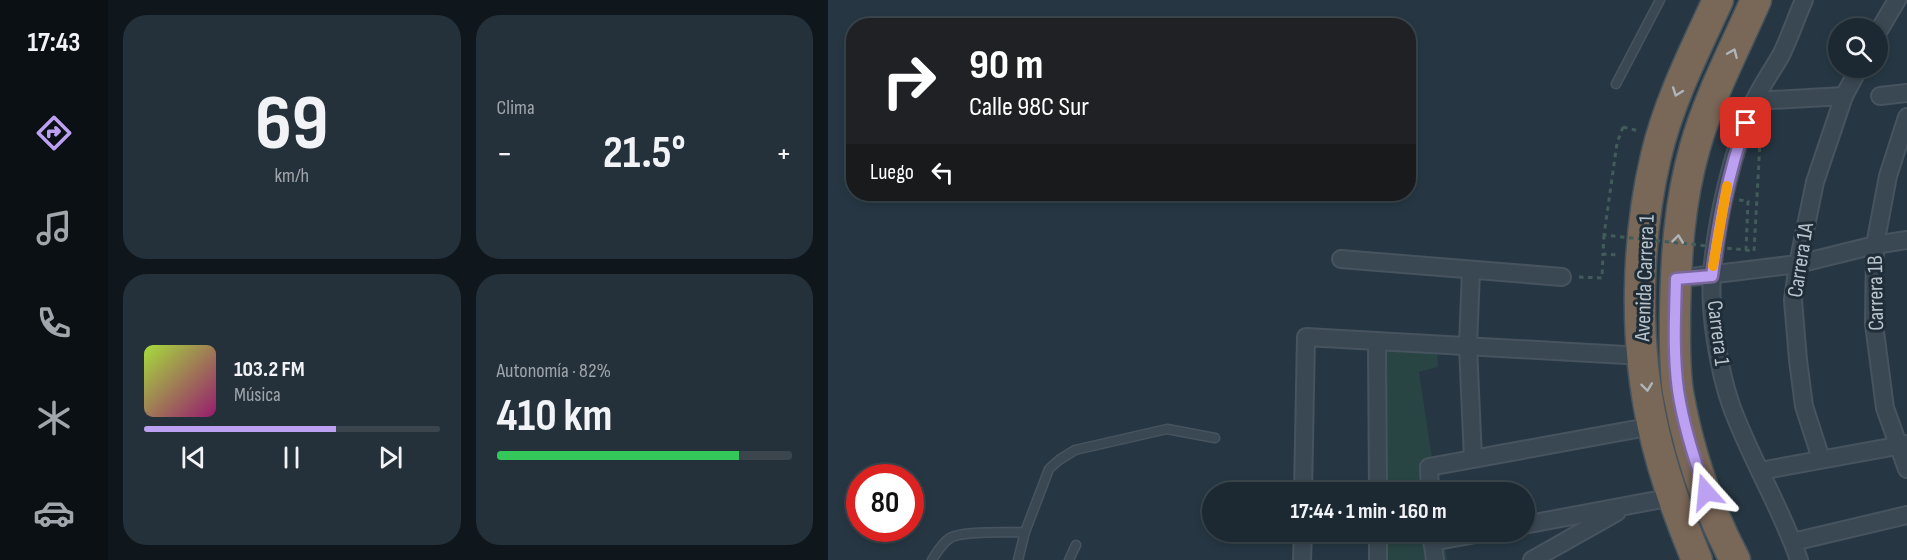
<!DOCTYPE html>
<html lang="es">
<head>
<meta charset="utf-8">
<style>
	body { margin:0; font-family:"Sofia Sans Condensed",sans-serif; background:#25313a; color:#f1f3f6; height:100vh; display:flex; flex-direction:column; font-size:22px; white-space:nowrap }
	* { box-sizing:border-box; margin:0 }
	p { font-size:20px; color:#a0a6ac }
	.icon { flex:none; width:33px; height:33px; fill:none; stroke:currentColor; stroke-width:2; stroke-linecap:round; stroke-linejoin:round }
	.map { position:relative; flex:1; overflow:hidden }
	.sheet { display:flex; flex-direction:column; gap:15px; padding:15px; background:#0f171c; width:720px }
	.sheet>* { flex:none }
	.guide { position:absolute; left:18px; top:18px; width:570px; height:183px; border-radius:24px; box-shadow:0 3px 9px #0003,0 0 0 2px #3a454d; background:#202124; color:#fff; overflow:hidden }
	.fabs { position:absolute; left:1000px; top:18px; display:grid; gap:12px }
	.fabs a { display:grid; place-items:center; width:60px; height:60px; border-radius:50%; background:#1c2932; box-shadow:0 3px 9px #0003,0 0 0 2px #3a454d; font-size:30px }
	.speed { position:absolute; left:18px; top:464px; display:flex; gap:12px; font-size:30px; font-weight:700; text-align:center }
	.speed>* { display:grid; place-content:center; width:78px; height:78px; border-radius:50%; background:#1c2932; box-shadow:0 3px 9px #0003,0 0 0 2px #3a454d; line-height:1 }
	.speed .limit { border:9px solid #d22; background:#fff; color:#111 }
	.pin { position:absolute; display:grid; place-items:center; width:51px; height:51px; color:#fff; margin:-26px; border-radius:12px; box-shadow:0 3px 9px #0006 }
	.me { position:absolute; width:66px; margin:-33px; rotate:342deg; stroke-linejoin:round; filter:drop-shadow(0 0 4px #0008) }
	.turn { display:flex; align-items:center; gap:21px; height:126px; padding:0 24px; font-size:27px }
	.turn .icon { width:78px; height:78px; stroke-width:2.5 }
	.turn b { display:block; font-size:42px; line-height:51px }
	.then { display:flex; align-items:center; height:57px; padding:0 24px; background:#0003; gap:12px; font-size:22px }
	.big { font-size:45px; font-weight:700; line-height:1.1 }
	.sheet .widget { flex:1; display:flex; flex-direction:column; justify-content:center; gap:9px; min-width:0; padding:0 21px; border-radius:24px; background:#25313a }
	.sheet .dial { align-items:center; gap:0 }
	.dial b { font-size:78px; line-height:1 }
	.song { display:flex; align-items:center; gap:18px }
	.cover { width:72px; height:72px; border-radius:9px; background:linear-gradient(135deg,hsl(80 70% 55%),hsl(320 70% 35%)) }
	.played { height:6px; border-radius:3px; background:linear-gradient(90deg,#bca0f2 65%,#3a454d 65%) }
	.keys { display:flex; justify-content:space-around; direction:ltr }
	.heat { display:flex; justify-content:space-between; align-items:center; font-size:33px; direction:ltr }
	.charge { height:9px; border-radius:4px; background:linear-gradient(90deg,#34c759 82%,#3a454d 0) }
	.sheet .tiles { flex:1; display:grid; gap:15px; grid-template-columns:repeat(2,1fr) }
	.trip { position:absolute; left:374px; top:482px; width:333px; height:60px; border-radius:30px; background:#1c2932; box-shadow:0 3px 9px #0003,0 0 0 2px #3a454d; font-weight:700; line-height:60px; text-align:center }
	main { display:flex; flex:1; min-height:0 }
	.dock { display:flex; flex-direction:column; width:108px; justify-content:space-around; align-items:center; background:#0b1014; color:#a0a6ac }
	.dock .icon { width:42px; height:42px }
	.dock .active { color:#bca0f2 }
	.dock b { font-size:27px; color:#f1f3f6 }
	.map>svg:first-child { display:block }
	.green { fill:#284443 }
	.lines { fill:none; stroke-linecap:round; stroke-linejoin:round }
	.lane-casing { stroke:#47545f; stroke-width:11 }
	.street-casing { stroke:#47545f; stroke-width:20 }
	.highway-casing { stroke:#45535d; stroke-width:33 }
	.path { stroke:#415c5a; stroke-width:3; stroke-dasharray:4.5 4.5; stroke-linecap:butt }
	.lane { stroke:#3a4853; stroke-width:8 }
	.street { stroke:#3a4853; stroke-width:16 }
	.highway { stroke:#796757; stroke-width:30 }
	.path-bridge { stroke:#415c5a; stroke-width:3; stroke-dasharray:4.5 4.5; stroke-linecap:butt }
	.oneway { stroke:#afb5ba }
	.route-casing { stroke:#7a689d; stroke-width:15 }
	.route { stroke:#bca0f2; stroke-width:10 }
	.slow { stroke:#f59e0b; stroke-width:10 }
	.labels { text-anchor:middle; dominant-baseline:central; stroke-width:6; stroke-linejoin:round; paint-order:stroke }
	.street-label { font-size:22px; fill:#b8c3cc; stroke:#1f2d38 }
</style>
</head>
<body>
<main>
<nav class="dock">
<b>17:43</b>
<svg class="icon active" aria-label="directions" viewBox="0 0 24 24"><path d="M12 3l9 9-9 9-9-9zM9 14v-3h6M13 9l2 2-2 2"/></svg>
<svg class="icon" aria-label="music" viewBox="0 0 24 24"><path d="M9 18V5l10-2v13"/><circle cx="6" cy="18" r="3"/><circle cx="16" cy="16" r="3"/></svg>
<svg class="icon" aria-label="phone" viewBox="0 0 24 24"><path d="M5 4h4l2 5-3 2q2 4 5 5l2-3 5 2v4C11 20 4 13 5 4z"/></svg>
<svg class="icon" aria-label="climate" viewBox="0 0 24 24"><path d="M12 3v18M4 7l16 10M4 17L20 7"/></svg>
<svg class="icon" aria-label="car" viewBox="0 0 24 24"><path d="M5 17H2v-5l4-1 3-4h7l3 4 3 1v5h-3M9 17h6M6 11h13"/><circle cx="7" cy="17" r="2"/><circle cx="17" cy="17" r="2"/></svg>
</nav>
<section class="sheet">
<div class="tiles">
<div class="widget dial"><b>69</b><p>km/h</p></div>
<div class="widget"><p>Clima</p>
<div class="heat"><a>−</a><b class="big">21.5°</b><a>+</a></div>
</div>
<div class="widget">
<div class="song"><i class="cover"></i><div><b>103.2 FM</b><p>Música</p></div></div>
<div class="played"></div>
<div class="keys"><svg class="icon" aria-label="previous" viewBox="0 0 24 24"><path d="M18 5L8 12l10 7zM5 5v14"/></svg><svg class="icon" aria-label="pause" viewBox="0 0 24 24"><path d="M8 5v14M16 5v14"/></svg><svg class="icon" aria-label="next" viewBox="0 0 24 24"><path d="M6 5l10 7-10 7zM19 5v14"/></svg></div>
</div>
<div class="widget"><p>Autonomía · 82%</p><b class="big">410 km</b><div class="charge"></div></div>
</div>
</section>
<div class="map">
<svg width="1079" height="560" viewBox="0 0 1079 560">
	<rect width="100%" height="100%" fill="#263743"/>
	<g class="green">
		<polygon points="558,348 609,350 610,367 591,372 609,492 559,492"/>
		<polygon points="559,531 615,531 619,560 559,560"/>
	</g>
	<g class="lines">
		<g class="lane-casing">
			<g id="lane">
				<polyline points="788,84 832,0"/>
				<path d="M104 560C109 552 114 543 122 538 135 530 180 533 197 532"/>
				<polyline points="190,560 197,532 221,469 231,460 247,450 339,429 387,438"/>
				<polyline points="241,560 248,545"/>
			</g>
		</g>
		<g class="street-casing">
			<g id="street">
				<polyline points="1050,32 1069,0"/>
				<polyline points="1052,96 1079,93"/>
				<polyline points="926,101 1016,96"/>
				<polyline points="1079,117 1060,176 1047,245 1046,324 1057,408 1079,469"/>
				<polyline points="513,259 734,277"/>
				<polyline points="643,270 640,346 645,459"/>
				<polyline points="847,279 970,264 1047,245 1079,240"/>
				<polyline points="549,341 550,492"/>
				<polyline points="993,459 976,406 970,360 965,300 970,264 987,182 1016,96 1031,68"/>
				<polyline points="932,471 1079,444"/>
				<polyline points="475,492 478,337 815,356"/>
				<polyline points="602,492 601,467 825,426"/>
				<polyline points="696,525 845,497"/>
				<polyline points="550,531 550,560"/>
				<polyline points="603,531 607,560"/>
				<polyline points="604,542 664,531"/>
				<polyline points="965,542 1079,515"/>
				<polyline points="474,560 475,531"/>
				<polyline points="704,560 789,512"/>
				<path d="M971 560C953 507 922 458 903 405 891 371 881 311 884 275 888 221 904 152 926 102 933 86 944 71 953 55 962 37 968 18 976 0"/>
			</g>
		</g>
		<g class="highway-casing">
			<g id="highway">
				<path d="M869 560C851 517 835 473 825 427 806 341 808 241 828 156 841 101 867 50 890 0"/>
				<path d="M907 560C880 509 860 449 850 392 846 366 847 340 847 314 848 257 851 203 867 147 881 97 907 48 928 0"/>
			</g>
		</g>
		<g class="path">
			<polyline points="795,127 811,131"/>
			<polyline points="911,200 920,201 918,250"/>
			<polyline points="776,235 775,254 790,255"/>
			<polyline points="751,277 774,278 775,254"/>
		</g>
		<use href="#lane" class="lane"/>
		<use href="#street" class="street"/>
		<use href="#highway" class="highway"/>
		<polyline class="path-bridge" points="795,127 789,143 776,235 926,251 932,142 938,120"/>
	</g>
	<defs><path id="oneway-chevron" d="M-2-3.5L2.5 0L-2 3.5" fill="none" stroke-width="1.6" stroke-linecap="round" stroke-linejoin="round" transform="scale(1.5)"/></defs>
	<g class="oneway">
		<use href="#oneway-chevron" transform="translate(905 53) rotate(-67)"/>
		<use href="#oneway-chevron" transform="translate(849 92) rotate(110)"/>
		<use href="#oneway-chevron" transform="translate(850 239) rotate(-83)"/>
		<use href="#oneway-chevron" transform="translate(819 387) rotate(83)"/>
	</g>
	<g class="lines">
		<g class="route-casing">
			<path id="route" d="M878 492C866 459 855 424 850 390 845 353 847 316 848 279L884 276C891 224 900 173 918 123"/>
		</g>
		<use href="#route" class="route"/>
		<polyline class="slow" points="885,266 899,186"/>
	</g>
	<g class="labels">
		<g class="street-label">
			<text transform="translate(973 260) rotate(-81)">Carrera 1A</text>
			<text transform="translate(817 278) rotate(-88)">Avenida Carrera 1</text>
			<text transform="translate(1048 293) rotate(-91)">Carrera 1B</text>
			<text transform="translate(890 333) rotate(83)">Carrera 1</text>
		</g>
	</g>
</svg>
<div class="fabs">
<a><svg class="icon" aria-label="search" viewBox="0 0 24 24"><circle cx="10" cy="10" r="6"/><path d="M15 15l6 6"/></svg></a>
</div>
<div class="speed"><div class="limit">80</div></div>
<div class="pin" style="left:918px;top:123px;background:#d93025"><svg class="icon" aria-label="arrive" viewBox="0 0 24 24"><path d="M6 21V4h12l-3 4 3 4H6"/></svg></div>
<svg class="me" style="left:878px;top:492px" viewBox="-20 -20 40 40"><path d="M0-17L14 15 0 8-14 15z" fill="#bca0f2" stroke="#fff" stroke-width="4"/></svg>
<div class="trip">17:44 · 1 min · 160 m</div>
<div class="guide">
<div class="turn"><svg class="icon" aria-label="right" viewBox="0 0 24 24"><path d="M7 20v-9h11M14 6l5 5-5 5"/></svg><div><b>90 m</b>Calle 98C Sur</div></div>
<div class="then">Luego<svg class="icon" aria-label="left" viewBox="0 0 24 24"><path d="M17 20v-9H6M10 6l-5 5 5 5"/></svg></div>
</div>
</div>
</main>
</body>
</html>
